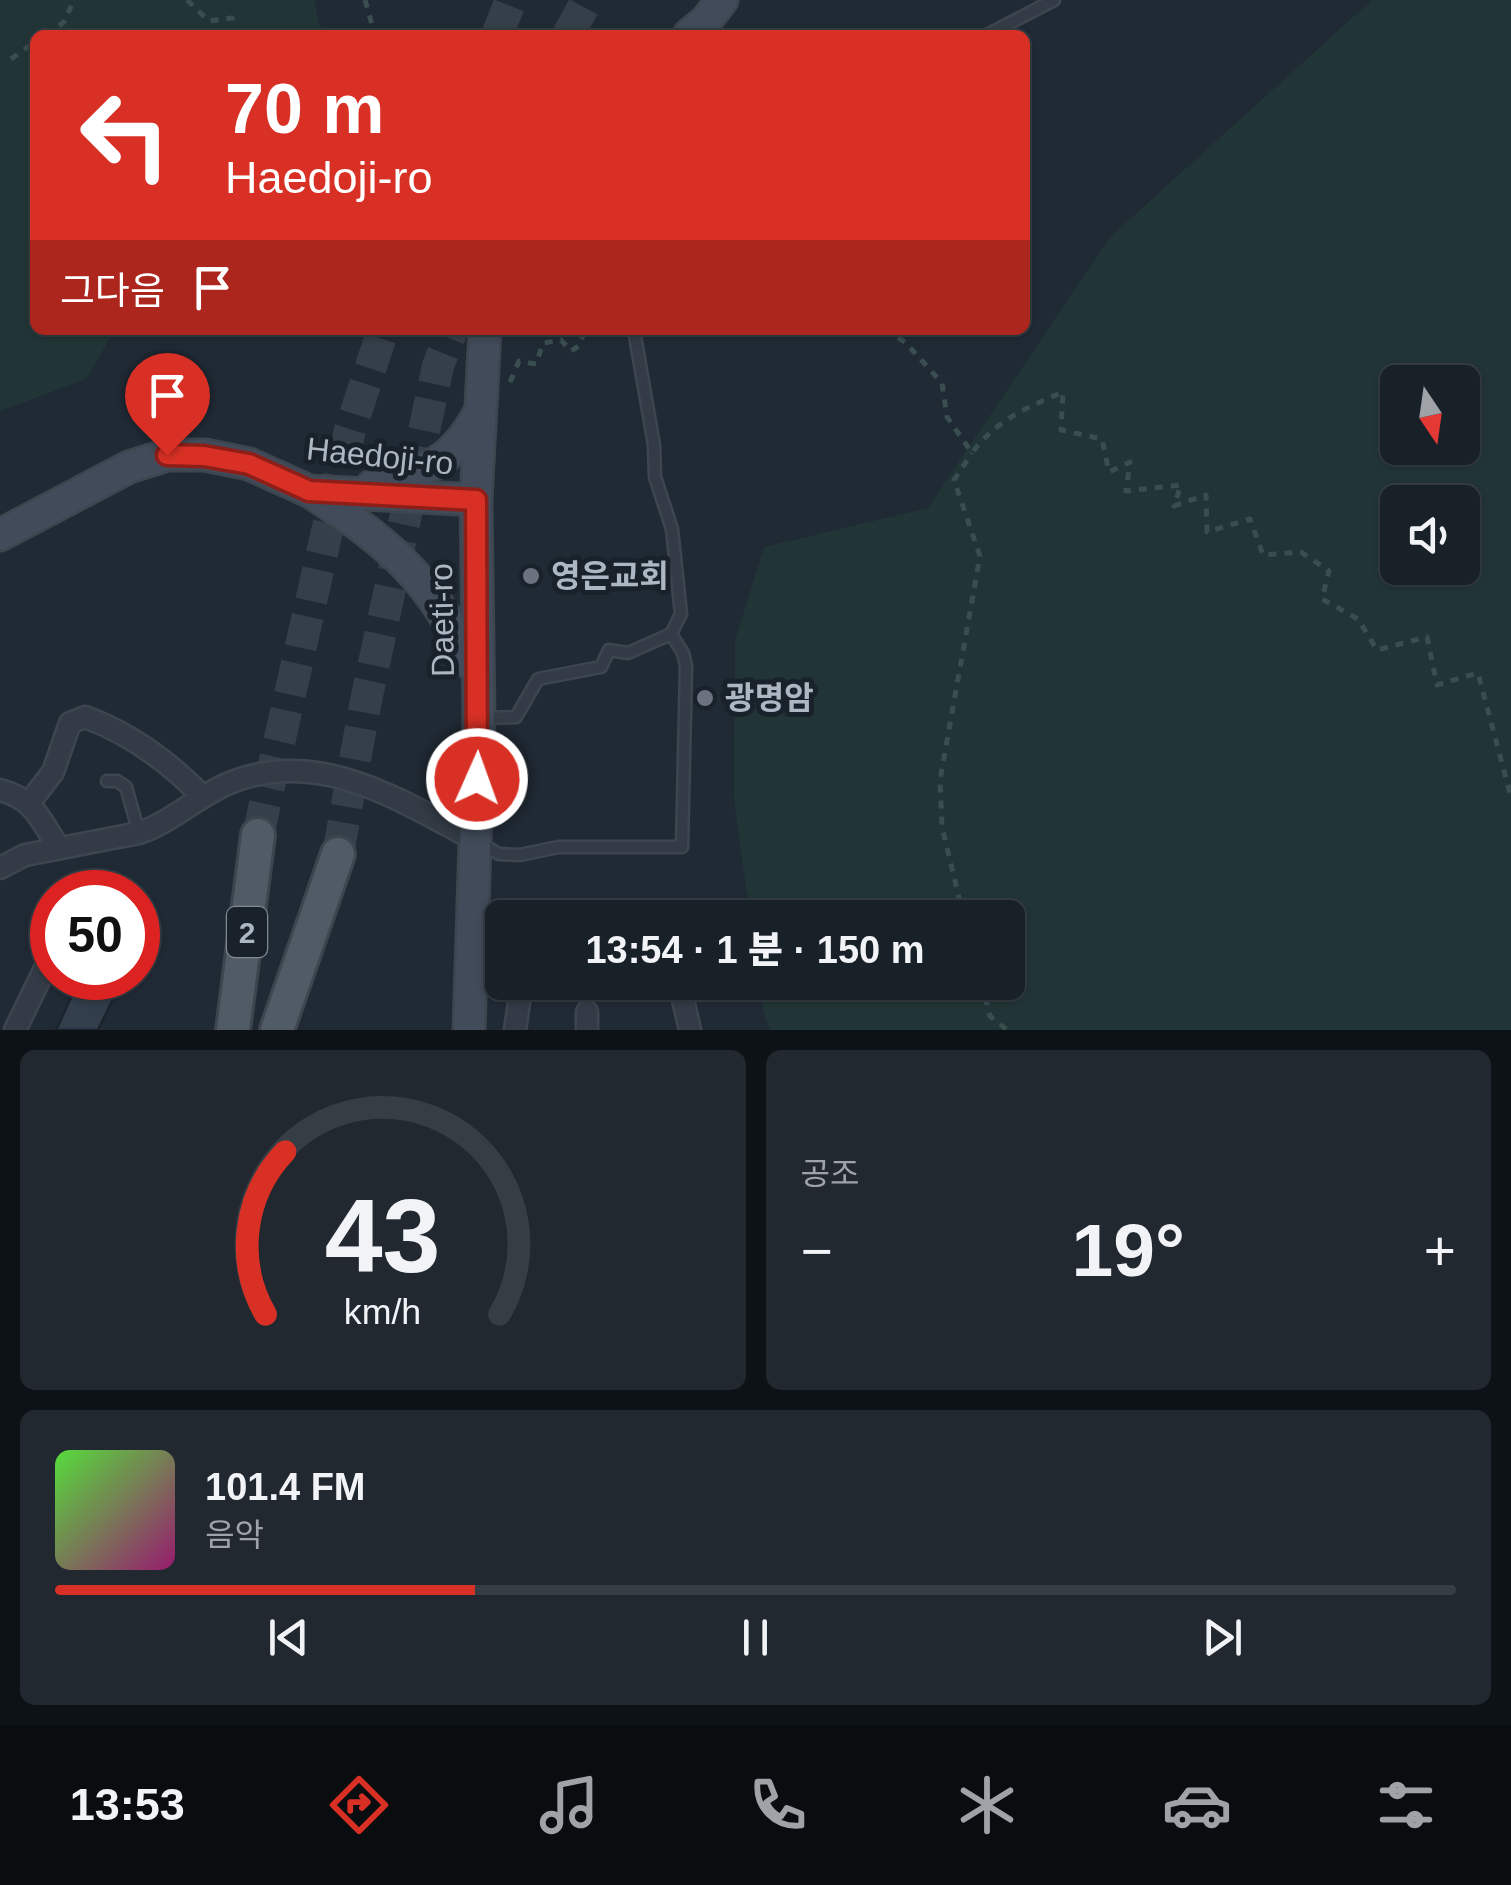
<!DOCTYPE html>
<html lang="ko">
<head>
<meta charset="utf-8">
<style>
	body { margin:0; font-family:Helvetica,"Noto Sans KR",sans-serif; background:#212830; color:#f1f3f6; height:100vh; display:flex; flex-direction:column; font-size:38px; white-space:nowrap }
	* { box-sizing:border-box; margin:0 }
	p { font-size:32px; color:#9fa3a8 }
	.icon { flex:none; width:55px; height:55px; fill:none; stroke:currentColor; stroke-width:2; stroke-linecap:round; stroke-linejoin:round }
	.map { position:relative; height:1030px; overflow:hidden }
	.panel { display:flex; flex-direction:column; gap:20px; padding:20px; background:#0d1216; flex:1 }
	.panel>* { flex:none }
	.guide { position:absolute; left:30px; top:30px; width:1000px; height:305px; border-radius:15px; box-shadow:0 2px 8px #0004,0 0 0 2px #363e45; background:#d93025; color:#fff; overflow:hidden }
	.needle { width:65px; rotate:167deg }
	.buttons { position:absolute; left:1380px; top:365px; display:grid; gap:20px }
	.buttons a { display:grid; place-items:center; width:100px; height:100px; border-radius:15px; background:#182028; box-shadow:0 2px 8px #0004,0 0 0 2px #363e45; font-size:50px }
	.speed { position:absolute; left:30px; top:870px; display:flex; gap:20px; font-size:50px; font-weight:700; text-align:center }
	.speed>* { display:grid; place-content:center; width:130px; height:130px; border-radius:50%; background:#182028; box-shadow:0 2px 8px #0004,0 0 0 2px #363e45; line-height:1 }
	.speed .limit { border:15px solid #d22; background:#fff; color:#111 }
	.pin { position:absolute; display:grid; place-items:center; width:85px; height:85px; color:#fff; margin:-102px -42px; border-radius:50% 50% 50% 0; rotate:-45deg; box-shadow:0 0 10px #0007 }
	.pin .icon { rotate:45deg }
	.me { position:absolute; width:110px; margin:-55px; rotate:2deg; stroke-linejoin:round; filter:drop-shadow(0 0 8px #0008) }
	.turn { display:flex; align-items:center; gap:35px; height:210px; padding:0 30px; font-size:45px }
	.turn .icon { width:130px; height:130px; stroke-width:2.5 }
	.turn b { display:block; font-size:70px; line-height:85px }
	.then { display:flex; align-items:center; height:95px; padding:0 30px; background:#0003; gap:20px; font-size:38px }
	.big { font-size:75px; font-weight:800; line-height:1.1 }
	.panel .tile { flex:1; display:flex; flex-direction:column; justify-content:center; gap:15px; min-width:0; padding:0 35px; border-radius:15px; background:#212830 }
	.panel .dial { align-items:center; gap:0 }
	.dial svg { height:260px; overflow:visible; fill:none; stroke:#363e45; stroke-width:7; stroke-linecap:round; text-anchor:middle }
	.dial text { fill:#f1f3f6; stroke:none }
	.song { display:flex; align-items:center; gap:30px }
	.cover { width:120px; height:120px; border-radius:15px; background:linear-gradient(135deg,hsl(110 70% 55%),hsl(320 70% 35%)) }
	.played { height:10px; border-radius:5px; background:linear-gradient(90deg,#d93025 30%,#363e45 30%) }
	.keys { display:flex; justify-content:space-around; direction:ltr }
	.heat { display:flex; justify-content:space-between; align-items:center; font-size:55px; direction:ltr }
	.panel .tiles { flex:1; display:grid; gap:20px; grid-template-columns:1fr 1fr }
	.tile:last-child { grid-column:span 2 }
	.trip { position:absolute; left:485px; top:900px; width:540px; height:100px; border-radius:15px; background:#182028; box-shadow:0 2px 8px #0004,0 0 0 2px #363e45; font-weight:800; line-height:100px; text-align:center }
	.tab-bar { display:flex; height:160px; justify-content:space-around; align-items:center; background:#0a0d10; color:#9fa3a8 }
	.tab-bar .icon { width:70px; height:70px }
	.tab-bar .on { color:#d93025 }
	.tab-bar b { font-size:45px; color:#f1f3f6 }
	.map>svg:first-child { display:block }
	.green { fill:#223536; fill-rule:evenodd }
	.building { fill:#323e4c; stroke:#1b232c; stroke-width:2.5 }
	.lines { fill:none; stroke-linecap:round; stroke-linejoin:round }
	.primary-tunnel { stroke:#353f4a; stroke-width:32; stroke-dasharray:32 16; stroke-linecap:butt }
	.lane-casing { stroke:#3d454f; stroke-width:15 }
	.street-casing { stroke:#3d454f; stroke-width:25 }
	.secondary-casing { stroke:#3d454f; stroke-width:35 }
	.primary-casing { stroke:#3d454f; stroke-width:38 }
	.path { stroke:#3a4e4f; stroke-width:5; stroke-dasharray:8 8; stroke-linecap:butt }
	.lane { stroke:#333c46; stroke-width:10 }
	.street { stroke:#333c46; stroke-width:20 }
	.secondary { stroke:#414b59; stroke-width:30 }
	.primary { stroke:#515b66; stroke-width:32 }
	.route-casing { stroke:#8d1f18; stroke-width:25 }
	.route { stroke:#d93025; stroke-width:18 }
	.worship-dot { fill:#6b7280; stroke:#19212a; stroke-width:4 }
	.labels { text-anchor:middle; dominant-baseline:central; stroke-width:10; stroke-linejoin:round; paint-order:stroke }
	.shield { fill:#19212a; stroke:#818a95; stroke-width:2.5 }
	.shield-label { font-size:30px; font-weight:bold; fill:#adb7c3 }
	.street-label { font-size:32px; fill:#adb7c3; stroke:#19212a }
	.poi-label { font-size:32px; font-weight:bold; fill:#adb7c3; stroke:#19212a; text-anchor:start }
</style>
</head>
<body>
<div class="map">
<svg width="1511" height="1030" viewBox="0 0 1511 1030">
	<rect width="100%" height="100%" fill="#202a35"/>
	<g class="green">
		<polygon points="0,0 314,0 319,24 328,35 35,35 35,330 115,330 86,379 0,411"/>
		<path d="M1372 0H1511V1030H770L763 1010 759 983 1008 982V918L750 917 734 799 735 641 764 547 928 508 1110 237ZM1398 382H1462V448H1398ZM1398 502H1462V568H1398Z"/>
	</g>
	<polygon class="building" points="80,978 123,978 98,1030 56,1030"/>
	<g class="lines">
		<g class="primary-tunnel">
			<polyline points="497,35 511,0"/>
			<polyline points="568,35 587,0"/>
			<polyline points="258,835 350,430 383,330"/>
			<polyline points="338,854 365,705 438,366 452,330"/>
		</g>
		<g class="lane-casing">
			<g id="lane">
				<polyline points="987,35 1054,0"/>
				<polyline points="484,718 516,717 538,679 601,667 609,650 628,653 671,634"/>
				<polyline points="107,781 117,781 126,787 139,833"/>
				<polyline points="480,843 499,854 520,855 558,847 682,847 686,666 683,653 671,634 681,614 672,529 655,477 654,445 634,330"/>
			</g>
		</g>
		<g class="street-casing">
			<g id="street">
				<path d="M0 790C35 799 40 820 59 848"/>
				<path d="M29 803 53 772 70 723 85 717C132 734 169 762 203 797"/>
				<path d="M0 868 25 855 139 833C171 822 196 798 227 784 317 746 398 799 475 840"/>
				<polyline points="679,982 690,1030"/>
				<polyline points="587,1012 587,1030"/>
				<polyline points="15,1030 52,954"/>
				<polyline points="515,1030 522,982"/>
			</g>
		</g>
		<g class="secondary-casing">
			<g id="secondary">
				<polyline points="689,35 706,21 722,0"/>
				<path d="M372 486C424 471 451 465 478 415"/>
				<path d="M312 493C389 542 432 580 471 664"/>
				<polyline points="0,535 129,467 167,455 205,455 249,464 309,491 476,500"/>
				<polyline points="469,1030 479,718 476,500 485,330"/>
			</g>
		</g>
		<g class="primary-casing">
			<g id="primary">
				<polyline points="233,1030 258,835"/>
				<polyline points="277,1030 338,854"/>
			</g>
		</g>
		<g class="path">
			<polyline points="187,0 209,21 232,18 233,35"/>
			<polyline points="365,0 375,35"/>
			<polyline points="46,35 64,22 74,0"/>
			<polyline points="11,59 35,42"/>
			<path d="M884 330 905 342 942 383 947 417 972 453C995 421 1027 407 1063 392L1061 430 1102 439 1109 472 1130 462 1126 491 1181 485 1174 506 1206 495 1207 532 1250 519 1263 555 1301 552 1329 571 1322 599 1358 619 1377 650 1427 637 1437 685 1478 673 1511 797"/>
			<polyline points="510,382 519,361 536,364 543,343 561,340 571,351 579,346 585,330"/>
			<polyline points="964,918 942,827 940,780 980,556 954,480 972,453"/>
			<polyline points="981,982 990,1016 1007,1030"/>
		</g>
		<use href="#lane" class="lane"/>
		<use href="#street" class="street"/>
		<use href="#secondary" class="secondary"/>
		<use href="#primary" class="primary"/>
	</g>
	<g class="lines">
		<g class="route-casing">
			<polyline id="route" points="167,455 204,456 249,464 309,491 476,500 477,779"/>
		</g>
		<use href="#route" class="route"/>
	</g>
	<g class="worship-dot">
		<circle cx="531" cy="576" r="10"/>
		<circle cx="705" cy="698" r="10"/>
	</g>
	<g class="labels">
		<rect class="shield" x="227" y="907" width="40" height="50" rx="8"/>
		<g class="shield-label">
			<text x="247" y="932">2</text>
		</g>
		<g class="street-label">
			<text transform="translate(380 456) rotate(6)">Haedoji-ro</text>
			<text transform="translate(442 620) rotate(-91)">Daeti-ro</text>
		</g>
		<g class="poi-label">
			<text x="551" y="576">영은교회</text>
			<text x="725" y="698">광명암</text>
		</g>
	</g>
</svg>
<div class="buttons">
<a><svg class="needle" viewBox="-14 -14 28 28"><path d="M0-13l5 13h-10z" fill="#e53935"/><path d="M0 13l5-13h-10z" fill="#9fa3a8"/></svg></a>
<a><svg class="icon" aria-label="sound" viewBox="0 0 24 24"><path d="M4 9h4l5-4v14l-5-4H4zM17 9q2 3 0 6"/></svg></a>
</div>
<div class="speed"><div class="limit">50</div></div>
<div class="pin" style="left:167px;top:455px;background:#d93025"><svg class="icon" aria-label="arrive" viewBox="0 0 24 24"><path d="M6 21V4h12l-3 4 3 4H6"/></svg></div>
<svg class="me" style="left:477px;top:779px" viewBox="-20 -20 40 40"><circle r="17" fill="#d93025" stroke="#fff" stroke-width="3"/><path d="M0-11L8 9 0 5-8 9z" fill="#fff"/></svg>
<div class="trip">13:54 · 1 분 · 150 m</div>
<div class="guide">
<div class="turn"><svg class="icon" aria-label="left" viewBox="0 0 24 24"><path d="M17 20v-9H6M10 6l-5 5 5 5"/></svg><div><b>70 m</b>Haedoji-ro</div></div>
<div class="then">그다음<svg class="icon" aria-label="arrive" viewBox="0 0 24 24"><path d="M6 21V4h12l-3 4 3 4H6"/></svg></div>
</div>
</div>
<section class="panel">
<div class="tiles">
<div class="tile dial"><svg viewBox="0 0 100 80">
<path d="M14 69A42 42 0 1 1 86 69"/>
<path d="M14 69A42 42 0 0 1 20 19" stroke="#d93025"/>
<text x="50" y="56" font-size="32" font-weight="700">43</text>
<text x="50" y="72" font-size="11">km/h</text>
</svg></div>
<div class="tile"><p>공조</p>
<div class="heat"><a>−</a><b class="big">19°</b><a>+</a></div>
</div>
<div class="tile">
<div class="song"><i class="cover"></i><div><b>101.4 FM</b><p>음악</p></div></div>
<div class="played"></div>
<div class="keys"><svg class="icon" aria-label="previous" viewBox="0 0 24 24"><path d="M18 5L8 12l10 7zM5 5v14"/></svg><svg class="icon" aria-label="pause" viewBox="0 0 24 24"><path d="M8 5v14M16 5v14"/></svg><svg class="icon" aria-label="next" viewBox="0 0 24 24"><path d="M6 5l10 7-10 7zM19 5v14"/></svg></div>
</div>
</div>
</section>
<nav class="tab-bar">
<b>13:53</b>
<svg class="icon on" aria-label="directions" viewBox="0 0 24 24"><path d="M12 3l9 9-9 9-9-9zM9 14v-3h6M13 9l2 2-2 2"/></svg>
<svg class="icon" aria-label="music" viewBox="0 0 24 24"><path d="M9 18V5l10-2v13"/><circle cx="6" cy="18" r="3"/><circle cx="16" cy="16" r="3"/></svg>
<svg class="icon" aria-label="phone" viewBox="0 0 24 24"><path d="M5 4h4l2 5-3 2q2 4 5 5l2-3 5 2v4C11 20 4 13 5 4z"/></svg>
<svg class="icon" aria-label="climate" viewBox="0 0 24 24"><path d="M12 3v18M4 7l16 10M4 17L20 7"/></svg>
<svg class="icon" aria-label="car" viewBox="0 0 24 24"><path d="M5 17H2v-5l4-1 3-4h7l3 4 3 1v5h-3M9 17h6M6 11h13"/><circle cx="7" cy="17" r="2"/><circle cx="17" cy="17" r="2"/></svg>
<svg class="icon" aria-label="filters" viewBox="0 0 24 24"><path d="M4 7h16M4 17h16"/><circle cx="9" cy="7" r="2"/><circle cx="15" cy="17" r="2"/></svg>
</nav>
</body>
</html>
